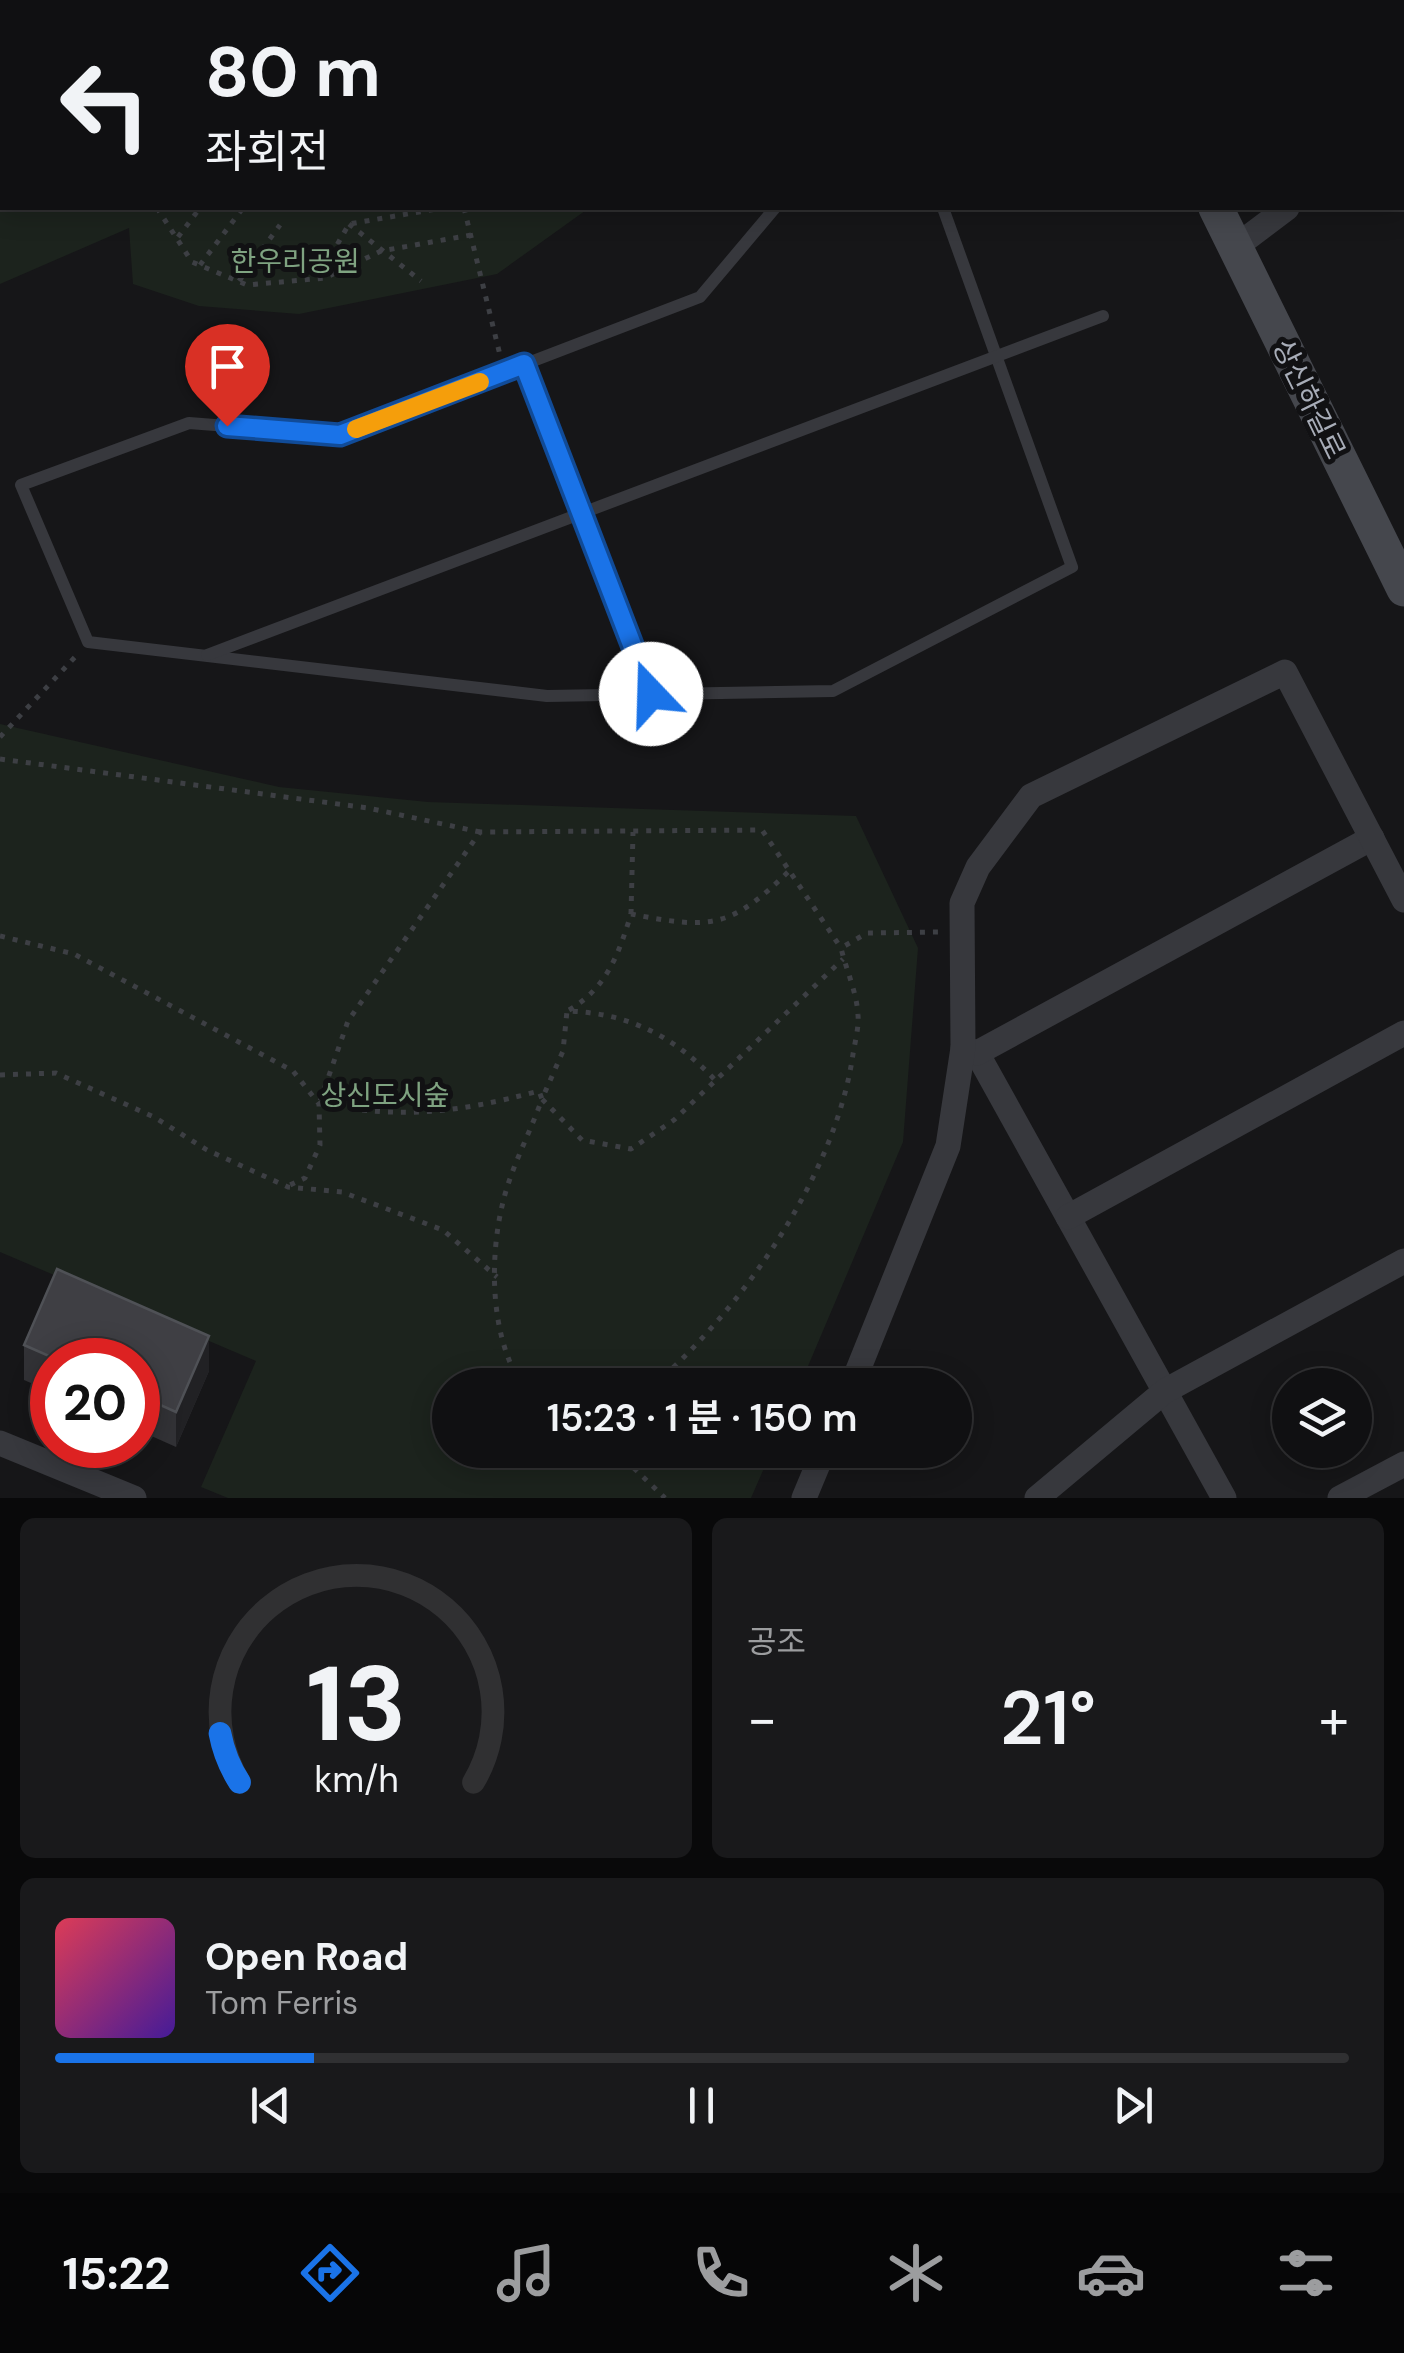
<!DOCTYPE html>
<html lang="ko">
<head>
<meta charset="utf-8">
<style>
	body { margin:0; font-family:"DM Sans","Noto Sans KR",sans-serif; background:#19191b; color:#f1f3f6; height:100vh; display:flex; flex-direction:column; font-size:38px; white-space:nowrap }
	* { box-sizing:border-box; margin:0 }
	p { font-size:32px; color:#9c9d9f }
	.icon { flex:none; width:55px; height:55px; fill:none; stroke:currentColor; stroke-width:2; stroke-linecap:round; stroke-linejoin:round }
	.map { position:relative; height:1498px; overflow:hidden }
	.panel { display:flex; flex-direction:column; gap:20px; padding:20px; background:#09090a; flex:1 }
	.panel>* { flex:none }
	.hud { position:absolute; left:0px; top:0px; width:1405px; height:210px; box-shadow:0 5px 25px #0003,0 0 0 2px #303032; background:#101012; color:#f1f3f6; overflow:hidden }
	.fabs { position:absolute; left:1272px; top:1368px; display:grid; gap:20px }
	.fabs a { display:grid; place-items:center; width:100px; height:100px; border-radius:50%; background:#101012; box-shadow:0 5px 25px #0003,0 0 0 2px #303032; font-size:50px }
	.speed { position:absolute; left:30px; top:1338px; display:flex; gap:20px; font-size:50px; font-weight:700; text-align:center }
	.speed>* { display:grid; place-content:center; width:130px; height:130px; border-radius:50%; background:#101012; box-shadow:0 5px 25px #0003,0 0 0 2px #303032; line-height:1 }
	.speed .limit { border:15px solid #d22; background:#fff; color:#111 }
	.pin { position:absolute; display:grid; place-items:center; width:85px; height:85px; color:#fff; margin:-102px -42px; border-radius:50% 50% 50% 0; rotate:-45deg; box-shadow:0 0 10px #0007 }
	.pin .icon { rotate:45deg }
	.me { position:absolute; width:110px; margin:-55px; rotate:339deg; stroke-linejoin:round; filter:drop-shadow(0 0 8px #0008) }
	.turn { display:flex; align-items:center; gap:35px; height:210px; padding:0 40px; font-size:45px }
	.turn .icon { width:130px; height:130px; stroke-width:2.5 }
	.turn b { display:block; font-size:70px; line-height:85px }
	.big { font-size:75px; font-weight:600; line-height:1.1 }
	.panel .widget { flex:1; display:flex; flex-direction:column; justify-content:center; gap:15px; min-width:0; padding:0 35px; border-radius:15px; background:#19191b }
	.panel .dial { align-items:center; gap:0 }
	.dial svg { height:260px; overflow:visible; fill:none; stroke:#303032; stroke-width:7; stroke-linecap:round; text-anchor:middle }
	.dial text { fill:#f1f3f6; stroke:none }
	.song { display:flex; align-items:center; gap:30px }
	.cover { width:120px; height:120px; border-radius:15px; background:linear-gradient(135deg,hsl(350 70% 55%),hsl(260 70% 35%)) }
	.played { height:10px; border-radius:5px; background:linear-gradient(90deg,#1a73e8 20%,#303032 20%) }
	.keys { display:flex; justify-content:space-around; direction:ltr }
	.heat { display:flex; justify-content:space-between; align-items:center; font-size:55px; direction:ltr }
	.panel .tiles { flex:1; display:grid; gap:20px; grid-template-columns:1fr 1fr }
	.widget:last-child { grid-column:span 2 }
	.trip { position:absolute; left:432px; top:1368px; width:540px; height:100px; border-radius:50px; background:#101012; box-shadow:0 5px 25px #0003,0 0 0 2px #303032; font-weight:600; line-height:100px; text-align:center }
	.tab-bar { display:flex; height:160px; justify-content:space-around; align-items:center; background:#060607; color:#9c9d9f }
	.tab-bar .icon { width:70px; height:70px }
	.tab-bar .current { color:#1a73e8 }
	.tab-bar b { font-size:45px; color:#f1f3f6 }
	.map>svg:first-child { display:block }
	.green { fill:#1c231d }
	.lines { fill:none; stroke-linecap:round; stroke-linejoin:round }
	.path { stroke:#3d3f44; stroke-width:5; stroke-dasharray:5 8; stroke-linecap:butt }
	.lane { stroke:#37383d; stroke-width:12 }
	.street { stroke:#37383d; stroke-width:25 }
	.secondary { stroke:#45474d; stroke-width:35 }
	.wall { fill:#323236 }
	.shaded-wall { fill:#212124 }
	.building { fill:#3f3f44; stroke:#4f5156; stroke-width:2.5 }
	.route-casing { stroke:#114b97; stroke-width:25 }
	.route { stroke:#1a73e8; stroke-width:18 }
	.slow { stroke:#f59e0b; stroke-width:18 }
	.labels { text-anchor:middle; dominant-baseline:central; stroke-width:10; stroke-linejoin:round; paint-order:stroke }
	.park-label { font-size:28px; fill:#7fa381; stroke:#111113 }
	.street-label { font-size:28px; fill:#a8adb8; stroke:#111113 }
</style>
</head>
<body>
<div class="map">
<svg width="1404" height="1498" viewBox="0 0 1404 1498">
	<rect width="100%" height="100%" fill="#161618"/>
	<g class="green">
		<polygon points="0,0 1009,0 2,2 2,208 589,208 497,274 299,314 199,306 133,284 129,228 0,284"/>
		<polygon points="0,724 279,787 428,802 856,816 918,948 903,1142 800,1385 450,1385 450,1450 772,1450 751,1498 228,1498 201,1487 256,1361 0,1252"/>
	</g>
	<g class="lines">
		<g class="path">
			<polyline points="824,2 829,0"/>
			<polyline points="0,19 2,20"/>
			<polyline points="157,208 192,262 247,285 325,278 381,251 471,235"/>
			<polyline points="464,208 500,355"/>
			<polyline points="349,224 421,281"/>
			<polyline points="178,237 200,208"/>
			<polyline points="200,265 243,208"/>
			<polyline points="318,278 349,224 442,208"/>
			<polyline points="239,281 280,225"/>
			<polyline points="0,737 76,656"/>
			<polyline points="0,759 368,808 480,832"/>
			<polyline points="631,914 633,832"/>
			<polyline points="0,936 74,954 293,1071 319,1104 320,1145 305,1178 290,1185"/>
			<path d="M569 1010C607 988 619 953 631 914 712 930 731 928 790 870"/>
			<polyline points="0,1075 56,1073 154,1117 207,1150 288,1187 342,1192 443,1230 497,1277"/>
			<path d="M714 1079C673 1035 627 1013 567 1011L563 1051 542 1099 539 1091C456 1113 404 1119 319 1104L348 1021 480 832 762 830 841 948"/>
			<path d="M522 1385C490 1337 489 1258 503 1202 511 1168 530 1133 542 1099L582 1140 631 1149 674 1120 843 959"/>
			<path d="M654 1385C745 1306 836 1173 853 1054 855 1042 859 1027 858 1015 857 993 846 969 841 948L867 933 939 932"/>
			<polyline points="615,1450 665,1498"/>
		</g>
		<g class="lane">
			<polyline points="775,208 700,297 340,435 189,423 21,485 88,642 547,696 833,691 1072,567 943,208"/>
			<polyline points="524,365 651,694"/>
			<polyline points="207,655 1103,316"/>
		</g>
		<g class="street">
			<polyline points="1402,82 1404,80"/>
			<polyline points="1402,167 1404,167"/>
			<polyline points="1238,245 1287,208"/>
			<polyline points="963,1048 977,1053 1224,1498"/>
			<polyline points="977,1053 1372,838"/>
			<polyline points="1068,1217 1404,1033"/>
			<polyline points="852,1385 948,1146 963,1048 962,903 978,867 1031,796 1285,672 1404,900"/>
			<polyline points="0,1443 134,1498"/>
			<polyline points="804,1498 824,1450"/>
			<polyline points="1037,1498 1165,1391 1404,1261"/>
			<polyline points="1340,1498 1404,1464"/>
		</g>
		<g class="secondary">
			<polyline points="1096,0 1097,2"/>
			<polyline points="1216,208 1404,589"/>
		</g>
	</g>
	<polygon class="wall" points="57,1269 209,1336 209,1371 176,1447 138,1430 138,1360 52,1360 52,1392 24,1380 24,1345"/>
	<polygon class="shaded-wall" points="209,1336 209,1371 176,1447 176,1412"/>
	<polygon class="building" points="57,1269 209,1336 176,1412 138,1395 138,1360 58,1360 24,1345"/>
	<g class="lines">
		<g class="route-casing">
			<polyline id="route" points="227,426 340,435 524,364 651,694"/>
		</g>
		<use href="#route" class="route"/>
		<polyline class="slow" points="356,429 480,382"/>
	</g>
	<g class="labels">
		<g class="park-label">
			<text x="295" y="261">한우리공원</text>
			<text x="385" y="1095">상신도시숲</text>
		</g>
		<g class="street-label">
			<text transform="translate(1309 399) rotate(64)">상신하길로</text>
		</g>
	</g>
</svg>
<div class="fabs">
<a><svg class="icon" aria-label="layers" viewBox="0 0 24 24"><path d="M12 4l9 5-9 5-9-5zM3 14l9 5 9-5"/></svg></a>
</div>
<div class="speed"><div class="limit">20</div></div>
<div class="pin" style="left:227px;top:426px;background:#d93025"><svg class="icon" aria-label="arrive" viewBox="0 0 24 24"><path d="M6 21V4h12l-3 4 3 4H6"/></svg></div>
<svg class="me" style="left:651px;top:694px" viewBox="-20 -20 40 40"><circle r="19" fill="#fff"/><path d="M0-13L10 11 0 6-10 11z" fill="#1a73e8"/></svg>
<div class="trip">15:23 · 1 분 · 150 m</div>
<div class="hud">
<div class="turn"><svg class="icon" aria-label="left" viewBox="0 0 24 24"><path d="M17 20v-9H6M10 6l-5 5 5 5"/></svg><div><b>80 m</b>좌회전</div></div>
</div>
</div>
<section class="panel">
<div class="tiles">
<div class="widget dial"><svg viewBox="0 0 100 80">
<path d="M14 69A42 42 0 1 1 86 69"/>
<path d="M14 69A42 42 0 0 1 8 54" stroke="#1a73e8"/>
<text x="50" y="56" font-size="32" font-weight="700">13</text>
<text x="50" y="72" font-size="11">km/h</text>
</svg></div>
<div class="widget"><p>공조</p>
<div class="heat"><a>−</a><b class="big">21°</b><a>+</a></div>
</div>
<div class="widget">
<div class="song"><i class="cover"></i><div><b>Open Road</b><p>Tom Ferris</p></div></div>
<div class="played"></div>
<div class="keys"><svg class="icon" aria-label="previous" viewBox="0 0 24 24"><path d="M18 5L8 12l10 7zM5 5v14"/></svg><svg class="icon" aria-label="pause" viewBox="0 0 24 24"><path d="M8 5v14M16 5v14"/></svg><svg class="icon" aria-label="next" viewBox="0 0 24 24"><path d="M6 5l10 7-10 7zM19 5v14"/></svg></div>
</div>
</div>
</section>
<nav class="tab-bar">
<b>15:22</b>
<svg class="icon current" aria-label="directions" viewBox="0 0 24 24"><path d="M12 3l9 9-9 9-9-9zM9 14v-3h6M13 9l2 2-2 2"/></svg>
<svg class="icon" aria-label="music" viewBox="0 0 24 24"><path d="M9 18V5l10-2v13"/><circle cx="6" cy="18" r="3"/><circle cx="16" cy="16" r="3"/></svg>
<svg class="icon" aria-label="phone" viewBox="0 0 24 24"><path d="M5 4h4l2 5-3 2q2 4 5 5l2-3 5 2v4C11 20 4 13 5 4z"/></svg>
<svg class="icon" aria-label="climate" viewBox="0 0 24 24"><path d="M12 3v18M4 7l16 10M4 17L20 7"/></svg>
<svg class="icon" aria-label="car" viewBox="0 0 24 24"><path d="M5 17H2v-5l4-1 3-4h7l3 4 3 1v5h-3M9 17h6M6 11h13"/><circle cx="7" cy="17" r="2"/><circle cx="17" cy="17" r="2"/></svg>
<svg class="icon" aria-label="filters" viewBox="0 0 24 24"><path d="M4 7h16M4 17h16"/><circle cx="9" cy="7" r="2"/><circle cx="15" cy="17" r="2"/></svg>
</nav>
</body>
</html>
